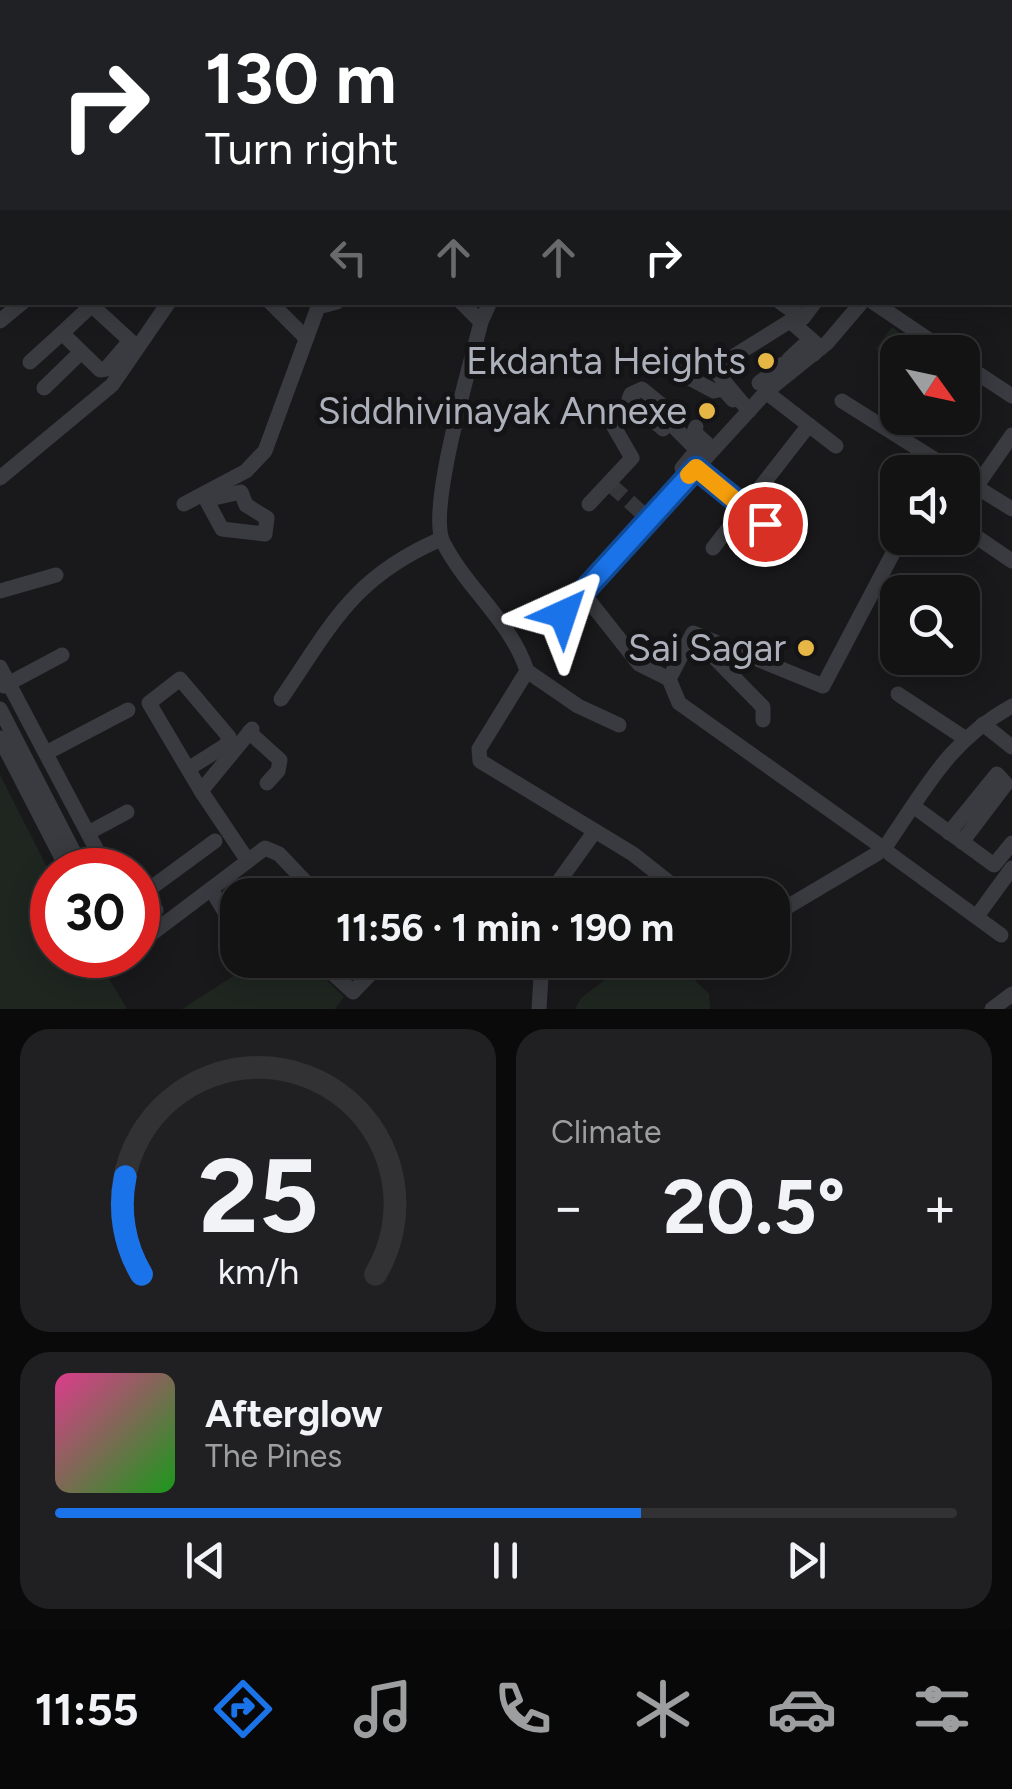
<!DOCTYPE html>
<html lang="en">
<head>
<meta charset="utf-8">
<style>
	body { margin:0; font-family:Figtree,sans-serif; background:#202022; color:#f1f3f6; height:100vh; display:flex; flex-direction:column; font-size:38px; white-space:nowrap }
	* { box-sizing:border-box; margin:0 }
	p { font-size:32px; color:#9d9ea0 }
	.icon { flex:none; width:55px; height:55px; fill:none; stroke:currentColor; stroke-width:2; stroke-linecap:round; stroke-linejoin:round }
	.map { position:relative; height:1009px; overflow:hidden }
	.sheet { display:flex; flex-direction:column; gap:20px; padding:20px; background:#0a0a0b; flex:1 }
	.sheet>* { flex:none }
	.hud { position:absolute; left:0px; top:0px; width:1012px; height:305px; box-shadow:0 5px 25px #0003,0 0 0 2px #323234; background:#202124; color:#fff; overflow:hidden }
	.needle { width:65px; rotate:123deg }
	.controls { position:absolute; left:880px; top:335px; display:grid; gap:20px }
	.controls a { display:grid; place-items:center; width:100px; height:100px; border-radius:20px; background:#131314; box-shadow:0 5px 25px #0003,0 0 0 2px #323234; font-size:50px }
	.speed { position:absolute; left:30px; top:848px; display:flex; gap:20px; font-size:50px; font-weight:700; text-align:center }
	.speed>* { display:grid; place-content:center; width:130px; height:130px; border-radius:50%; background:#131314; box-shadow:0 5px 25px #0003,0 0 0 2px #323234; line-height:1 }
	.speed .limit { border:15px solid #d22; background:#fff; color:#111 }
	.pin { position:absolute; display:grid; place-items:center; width:85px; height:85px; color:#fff; margin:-42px; border:5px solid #fff; border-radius:50%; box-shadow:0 2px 10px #0007 }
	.me { position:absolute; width:110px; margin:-55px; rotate:42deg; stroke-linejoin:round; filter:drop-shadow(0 0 8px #0008) }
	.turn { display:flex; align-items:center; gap:35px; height:210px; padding:0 40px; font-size:45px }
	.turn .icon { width:130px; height:130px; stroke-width:2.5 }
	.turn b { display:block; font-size:70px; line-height:85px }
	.lanes { display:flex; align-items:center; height:95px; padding:0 40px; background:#0003; justify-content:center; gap:50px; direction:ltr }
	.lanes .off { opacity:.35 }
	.big { font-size:75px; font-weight:700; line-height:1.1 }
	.sheet .widget { flex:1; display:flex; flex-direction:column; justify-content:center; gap:15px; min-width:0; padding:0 35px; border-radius:30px; background:#202022 }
	.sheet .dial { align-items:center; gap:0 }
	.dial svg { height:260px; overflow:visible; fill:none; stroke:#323234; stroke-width:7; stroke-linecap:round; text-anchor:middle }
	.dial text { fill:#f1f3f6; stroke:none }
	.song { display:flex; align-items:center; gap:30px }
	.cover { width:120px; height:120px; border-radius:15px; background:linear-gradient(135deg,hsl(330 70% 55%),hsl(120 70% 35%)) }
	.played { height:10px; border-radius:5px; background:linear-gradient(90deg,#1a73e8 65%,#323234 65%) }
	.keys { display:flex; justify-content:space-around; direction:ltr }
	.heat { display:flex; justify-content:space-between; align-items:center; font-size:55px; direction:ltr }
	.sheet .tiles { flex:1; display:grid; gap:20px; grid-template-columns:1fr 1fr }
	.widget:last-child { grid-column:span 2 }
	.trip { position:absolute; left:220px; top:878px; width:570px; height:100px; border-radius:30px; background:#131314; box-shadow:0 5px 25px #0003,0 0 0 2px #323234; font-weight:700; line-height:100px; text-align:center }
	.menu { display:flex; height:160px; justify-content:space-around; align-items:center; background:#080808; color:#9d9ea0 }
	.menu .icon { width:70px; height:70px }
	.menu .active { color:#1a73e8 }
	.menu b { font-size:45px; color:#f1f3f6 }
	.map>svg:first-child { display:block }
	.green { fill:#1f2620 }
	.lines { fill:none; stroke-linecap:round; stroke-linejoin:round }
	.minor-tunnel { stroke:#36373b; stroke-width:15; stroke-dasharray:15 8; stroke-linecap:butt }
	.minor { stroke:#3a3b40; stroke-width:15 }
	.route-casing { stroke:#114b97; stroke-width:25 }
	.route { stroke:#1a73e8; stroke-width:18 }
	.slow { stroke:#f59e0b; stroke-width:18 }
	.poi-dot { fill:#e7b745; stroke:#141416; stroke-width:4 }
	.labels { text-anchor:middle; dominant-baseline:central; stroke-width:10; stroke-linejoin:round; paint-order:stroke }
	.poi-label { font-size:38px; fill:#acb0ba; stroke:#141416; text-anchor:end }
</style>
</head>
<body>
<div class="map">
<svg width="1012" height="1009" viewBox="0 0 1012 1009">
	<rect width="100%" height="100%" fill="#19191b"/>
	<g class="green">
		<polygon points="892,327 923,352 898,352 897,370 876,349"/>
		<polygon points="0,775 52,877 52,955 95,955 127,1009 0,1009"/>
		<polygon points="290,960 306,960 344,997 335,1009 182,1009 249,966 271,968"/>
		<polygon points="631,960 674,960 709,994 710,1009 575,1009 581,998"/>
	</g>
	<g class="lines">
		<polyline class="minor-tunnel" points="612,486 643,514"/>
		<g class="minor">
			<polyline points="296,0 297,2"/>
			<polyline points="477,0 479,2"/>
			<polyline points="875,0 879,2"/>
			<polyline points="601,2 606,0"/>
			<polyline points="732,2 734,0"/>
			<polyline points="785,2 787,0"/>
			<polyline points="899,2 900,0"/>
			<polyline points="1010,76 1012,77"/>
			<polyline points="1010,91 1012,88"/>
			<polyline points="0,190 2,191"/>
			<polyline points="0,204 2,205"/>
			<polyline points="0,221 2,219"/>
			<polyline points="88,302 137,347"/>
			<polyline points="270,302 305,337"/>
			<polyline points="461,302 481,322"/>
			<path d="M490 302 481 322C471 363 427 510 443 542 466 588 511 621 527 671L479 749 480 761 633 854 685 895"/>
			<polyline points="780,302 803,318 815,302"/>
			<polyline points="873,302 947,352"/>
			<polyline points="91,306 62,333 100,370 106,369 130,341"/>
			<polyline points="0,321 23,302"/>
			<polyline points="789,359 803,346 814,354"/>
			<polyline points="30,362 62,333"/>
			<polyline points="962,363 1012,396"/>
			<polyline points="663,364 714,391 723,389 733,400"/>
			<polyline points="759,383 783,364"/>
			<polyline points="44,388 81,352"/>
			<polyline points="766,392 836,446"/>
			<polyline points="842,401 955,472"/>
			<polyline points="749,411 718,374 726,361 790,321 821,348"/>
			<polyline points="674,427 697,450 682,468"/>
			<polyline points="696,427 694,432 713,449"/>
			<polyline points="663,429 629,399 631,394 642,389 675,416"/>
			<polyline points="696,468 786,540"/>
			<polyline points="0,478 112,385 169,302"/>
			<polyline points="962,478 1012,509"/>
			<polyline points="203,494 222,529 265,534 267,518 246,505 241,492 214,498"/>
			<polyline points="184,504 246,471 265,451 318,307 337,302"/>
			<polyline points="589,504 632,458 614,427"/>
			<polyline points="962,507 1012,435"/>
			<polyline points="962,527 1012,561"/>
			<polyline points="713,548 809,425"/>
			<polyline points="0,591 56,575"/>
			<polyline points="580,595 590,602 639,664 669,679"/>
			<polyline points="563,614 766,392 827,343 862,302"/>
			<polyline points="691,648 699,642 763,707 763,720"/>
			<polyline points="0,667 101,858 113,870"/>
			<polyline points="527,671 578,706 619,725"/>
			<polyline points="4,686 62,655"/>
			<polyline points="898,694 963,737"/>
			<path d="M281 699C332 624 353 577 441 539"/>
			<polyline points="0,709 83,870"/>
			<polyline points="983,724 1012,747"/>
			<polyline points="249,732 280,760 278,771 267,783"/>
			<polyline points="0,738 68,870"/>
			<polyline points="46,753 128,710"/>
			<polyline points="188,769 226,745 229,737 180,679 149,703 201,791"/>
			<polyline points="913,806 994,865 1012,843"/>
			<polyline points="88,833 127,812"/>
			<polyline points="949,833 997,774 1006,784 962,842"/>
			<path d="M888 843C927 786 950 740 1012 706"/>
			<polyline points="879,845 679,703 669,679 693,633 823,686 901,538"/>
			<polyline points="890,854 1001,935"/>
			<polyline points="248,861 201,791 252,729"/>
			<polyline points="211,889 238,934"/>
			<polyline points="138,894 156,910"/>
			<polyline points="241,895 245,892"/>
			<polyline points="549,895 595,831"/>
			<polyline points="140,896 215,841"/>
			<polyline points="772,916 878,853"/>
			<polyline points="977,916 1012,868"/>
			<polyline points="138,944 265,848 279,854 318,895"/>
			<polyline points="318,960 353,992 375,969 373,960"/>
			<polyline points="539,1009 542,960"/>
			<polyline points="992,1009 1012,994"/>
		</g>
	</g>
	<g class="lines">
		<g class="route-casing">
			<polyline id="route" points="563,614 696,468 765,524"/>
		</g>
		<use href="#route" class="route"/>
		<polyline class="slow" points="689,475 696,468 732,498"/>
	</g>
	<g class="poi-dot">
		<circle cx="766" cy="361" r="10"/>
		<circle cx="707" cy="411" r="10"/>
		<circle cx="806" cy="648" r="10"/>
	</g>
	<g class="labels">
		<g class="poi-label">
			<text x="746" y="361">Ekdanta Heights</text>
			<text x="687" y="411">Siddhivinayak Annexe</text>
			<text x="786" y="648">Sai Sagar</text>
		</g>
	</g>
</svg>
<div class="controls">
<a><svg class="needle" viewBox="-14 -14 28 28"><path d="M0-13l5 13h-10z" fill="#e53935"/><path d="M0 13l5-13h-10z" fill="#9d9ea0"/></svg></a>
<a><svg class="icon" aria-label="sound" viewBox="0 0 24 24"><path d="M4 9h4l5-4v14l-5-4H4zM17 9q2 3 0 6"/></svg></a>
<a><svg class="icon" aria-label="search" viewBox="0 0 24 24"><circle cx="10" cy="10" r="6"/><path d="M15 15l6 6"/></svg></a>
</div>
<div class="speed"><div class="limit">30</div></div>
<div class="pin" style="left:765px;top:524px;background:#d93025"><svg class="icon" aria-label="arrive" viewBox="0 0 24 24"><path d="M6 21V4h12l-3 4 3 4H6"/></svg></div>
<svg class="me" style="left:563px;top:614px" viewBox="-20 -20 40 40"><path d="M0-17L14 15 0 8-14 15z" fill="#1a73e8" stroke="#fff" stroke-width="4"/></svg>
<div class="trip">11:56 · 1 min · 190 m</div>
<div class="hud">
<div class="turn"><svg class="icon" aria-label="right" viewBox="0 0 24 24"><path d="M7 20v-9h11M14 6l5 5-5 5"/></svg><div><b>130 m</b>Turn right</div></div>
<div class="lanes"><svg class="icon off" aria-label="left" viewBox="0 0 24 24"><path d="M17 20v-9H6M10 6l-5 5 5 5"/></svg><svg class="icon off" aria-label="ahead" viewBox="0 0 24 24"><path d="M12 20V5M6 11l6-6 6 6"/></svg><svg class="icon off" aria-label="ahead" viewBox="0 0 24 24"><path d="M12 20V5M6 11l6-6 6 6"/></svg><svg class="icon" aria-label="right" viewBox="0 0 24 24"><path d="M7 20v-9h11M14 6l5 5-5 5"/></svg></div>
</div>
</div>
<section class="sheet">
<div class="tiles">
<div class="widget dial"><svg viewBox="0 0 100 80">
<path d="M14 69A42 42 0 1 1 86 69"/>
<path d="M14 69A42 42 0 0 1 9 39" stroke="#1a73e8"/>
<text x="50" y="56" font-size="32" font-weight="700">25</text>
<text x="50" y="72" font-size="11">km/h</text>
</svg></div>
<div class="widget"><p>Climate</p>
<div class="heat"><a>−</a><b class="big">20.5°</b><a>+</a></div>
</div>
<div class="widget">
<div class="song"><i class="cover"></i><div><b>Afterglow</b><p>The Pines</p></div></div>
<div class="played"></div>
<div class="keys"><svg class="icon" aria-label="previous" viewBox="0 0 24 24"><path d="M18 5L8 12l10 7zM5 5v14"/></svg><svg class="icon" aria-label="pause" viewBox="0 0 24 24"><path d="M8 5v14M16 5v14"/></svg><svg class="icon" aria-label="next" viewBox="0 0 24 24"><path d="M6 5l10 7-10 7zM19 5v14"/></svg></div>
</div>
</div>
</section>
<nav class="menu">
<b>11:55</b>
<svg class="icon active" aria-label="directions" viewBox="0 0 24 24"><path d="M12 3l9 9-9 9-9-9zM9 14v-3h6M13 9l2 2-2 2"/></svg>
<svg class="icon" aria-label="music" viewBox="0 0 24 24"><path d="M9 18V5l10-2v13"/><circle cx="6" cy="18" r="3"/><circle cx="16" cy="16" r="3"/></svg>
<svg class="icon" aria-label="phone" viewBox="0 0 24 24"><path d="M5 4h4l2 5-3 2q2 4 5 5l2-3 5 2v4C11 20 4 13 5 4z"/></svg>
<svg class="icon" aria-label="climate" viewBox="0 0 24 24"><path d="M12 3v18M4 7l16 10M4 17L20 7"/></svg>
<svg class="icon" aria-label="car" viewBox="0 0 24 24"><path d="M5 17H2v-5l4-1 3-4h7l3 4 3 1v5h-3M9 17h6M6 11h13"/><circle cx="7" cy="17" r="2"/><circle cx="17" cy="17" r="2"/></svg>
<svg class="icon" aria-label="filters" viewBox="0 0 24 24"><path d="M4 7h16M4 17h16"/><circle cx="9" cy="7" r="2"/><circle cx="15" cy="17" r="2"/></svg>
</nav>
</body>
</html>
